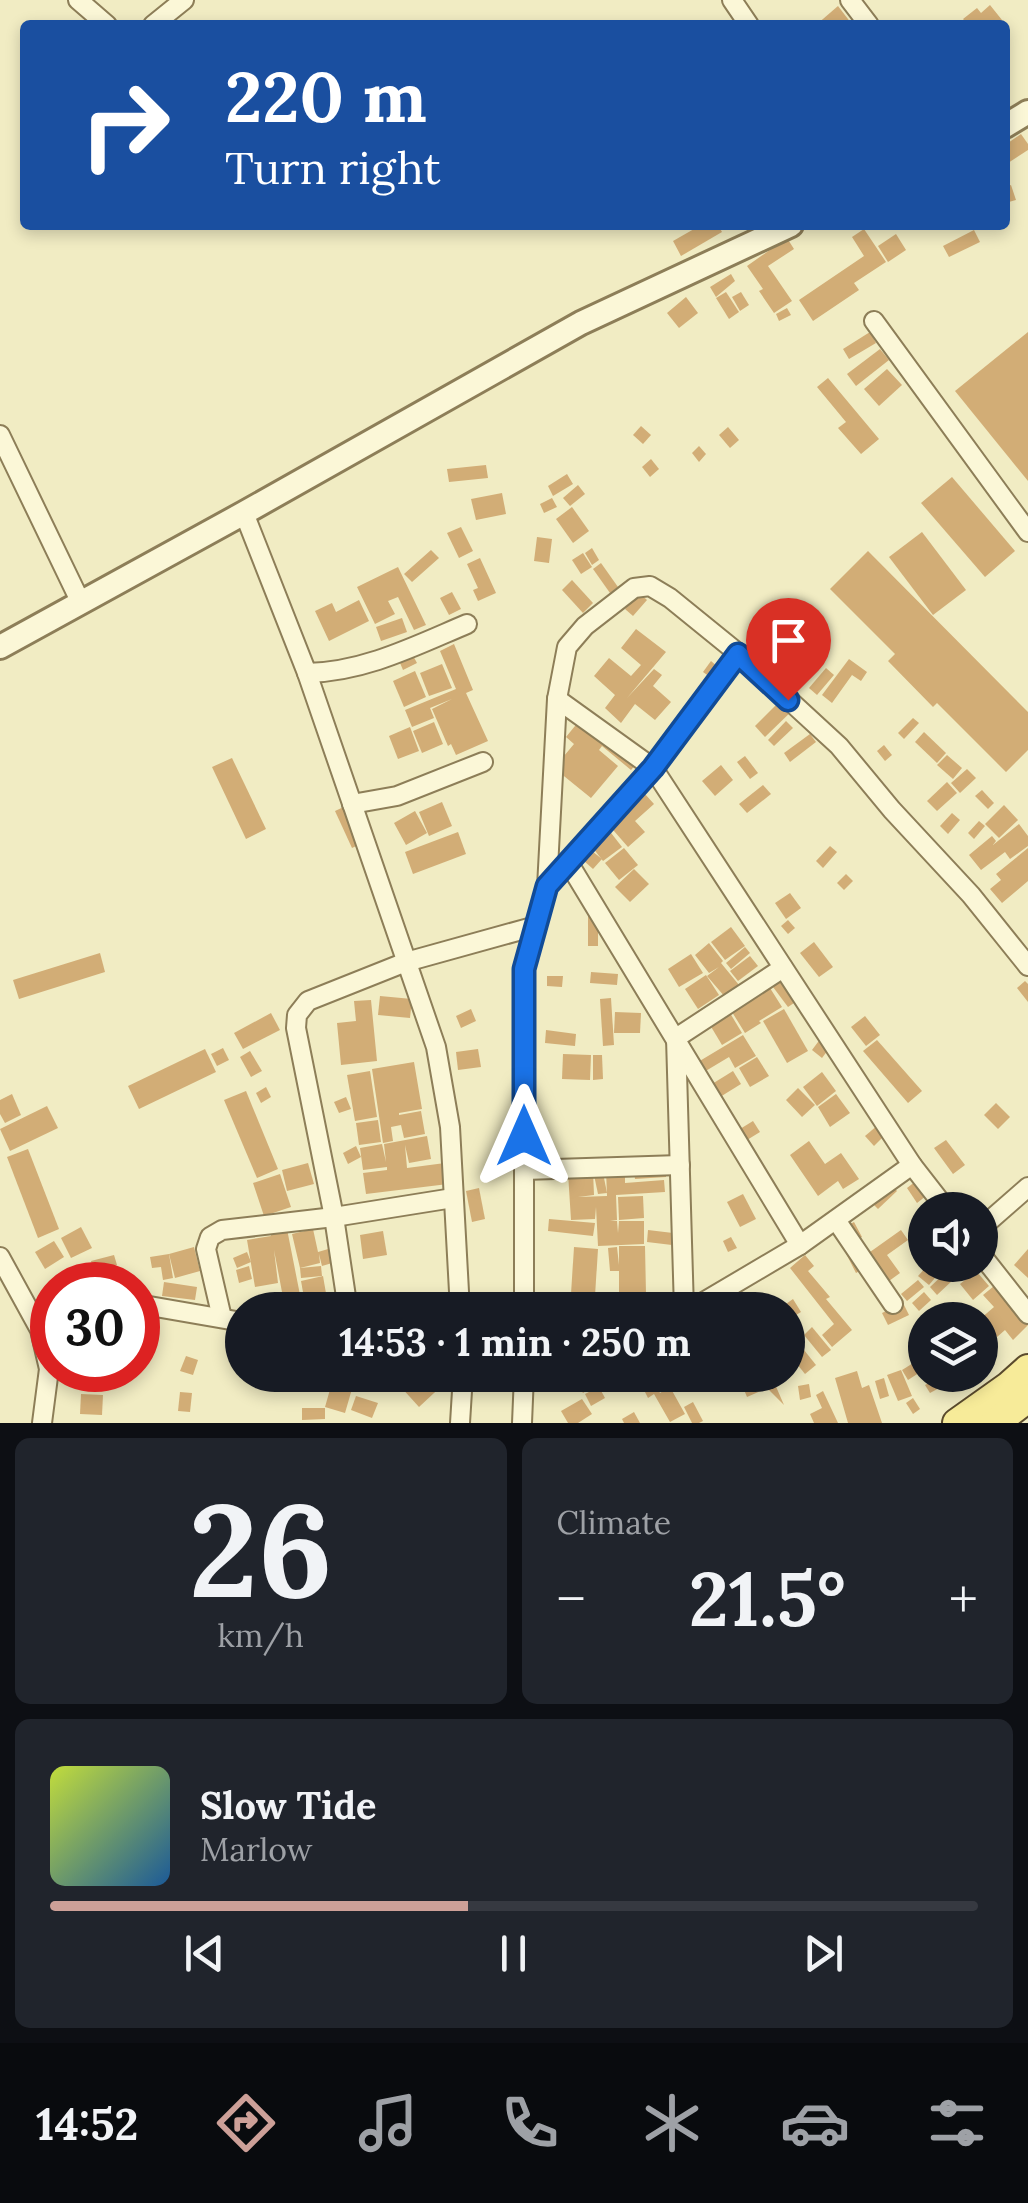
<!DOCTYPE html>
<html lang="en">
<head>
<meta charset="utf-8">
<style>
	body { margin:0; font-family:Lora,serif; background:#20242c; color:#f1f3f6; height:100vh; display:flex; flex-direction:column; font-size:38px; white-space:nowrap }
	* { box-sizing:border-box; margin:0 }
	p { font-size:32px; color:#9ea1a6 }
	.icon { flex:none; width:55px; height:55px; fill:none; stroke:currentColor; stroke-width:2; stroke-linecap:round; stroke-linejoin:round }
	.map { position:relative; height:1423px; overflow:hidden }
	.sheet { display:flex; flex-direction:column; gap:15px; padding:15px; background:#0d0f14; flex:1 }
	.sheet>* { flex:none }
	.hud { position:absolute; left:20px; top:20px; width:990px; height:210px; border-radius:10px; box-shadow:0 5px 15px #0003; background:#1a4fa0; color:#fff; overflow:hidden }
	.fabs { position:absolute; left:908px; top:1192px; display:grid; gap:20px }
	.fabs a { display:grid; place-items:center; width:90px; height:90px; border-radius:50%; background:#171b24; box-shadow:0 5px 15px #0003; font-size:50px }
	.speed { position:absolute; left:30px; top:1262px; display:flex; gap:20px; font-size:50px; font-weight:700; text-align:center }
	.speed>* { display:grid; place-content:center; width:130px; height:130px; border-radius:50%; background:#171b24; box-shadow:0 5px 15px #0003; line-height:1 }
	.speed .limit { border:15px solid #d22; background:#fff; color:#111 }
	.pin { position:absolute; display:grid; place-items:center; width:85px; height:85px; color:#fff; margin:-102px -42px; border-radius:50% 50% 50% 0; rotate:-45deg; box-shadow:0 0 10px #0007 }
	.pin .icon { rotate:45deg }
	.me { position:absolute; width:110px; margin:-55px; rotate:0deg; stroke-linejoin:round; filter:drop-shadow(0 0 8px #0008) }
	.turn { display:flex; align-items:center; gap:35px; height:210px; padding:0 40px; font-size:45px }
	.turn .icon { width:130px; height:130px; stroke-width:2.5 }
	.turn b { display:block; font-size:70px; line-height:85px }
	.big { font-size:75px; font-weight:800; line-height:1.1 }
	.sheet .widget { flex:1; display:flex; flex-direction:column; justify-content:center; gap:15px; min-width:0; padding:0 35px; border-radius:15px; background:#20242c }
	.sheet .dial { align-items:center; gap:0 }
	.dial b { font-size:130px; line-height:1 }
	.song { display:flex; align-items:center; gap:30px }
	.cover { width:120px; height:120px; border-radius:15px; background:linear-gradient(135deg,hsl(70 70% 55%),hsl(210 70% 35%)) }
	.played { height:10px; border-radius:5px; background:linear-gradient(90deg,#cda098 45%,#363941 45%) }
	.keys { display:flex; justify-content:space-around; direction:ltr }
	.heat { display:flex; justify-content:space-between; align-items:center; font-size:55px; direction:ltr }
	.sheet .tiles { flex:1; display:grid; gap:15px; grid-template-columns:1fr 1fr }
	.widget:last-child { grid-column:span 2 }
	.trip { position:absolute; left:225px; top:1292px; width:580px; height:100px; border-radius:50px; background:#171b24; box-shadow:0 5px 15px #0003; font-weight:800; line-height:100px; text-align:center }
	.dock { display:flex; height:160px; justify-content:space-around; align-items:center; background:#090b0e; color:#9ea1a6 }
	.dock .icon { width:70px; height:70px }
	.dock .current { color:#cda098 }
	.dock b { font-size:45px; color:#f1f3f6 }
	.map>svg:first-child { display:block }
	.building { fill:#d2ad76 }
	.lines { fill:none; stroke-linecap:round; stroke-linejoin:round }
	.minor-casing { stroke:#8d7e58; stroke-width:22 }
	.tertiary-casing { stroke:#8d7e58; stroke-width:28 }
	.primary-casing { stroke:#5b4b2d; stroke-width:32 }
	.minor { stroke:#fbf7d7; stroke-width:18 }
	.tertiary { stroke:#fbf7d7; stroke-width:22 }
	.primary { stroke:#f7eb99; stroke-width:28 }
	.route-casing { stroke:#114b97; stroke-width:25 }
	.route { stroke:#1a73e8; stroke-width:18 }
</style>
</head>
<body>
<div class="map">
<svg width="1028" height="1423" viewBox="0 0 1028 1423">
	<rect width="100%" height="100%" fill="#f1ecc3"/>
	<g class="building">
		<polygon points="990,5 1006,25 968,25 963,19 977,8 981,13"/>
		<polygon points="838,6 851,23 848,25 816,25"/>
		<polygon points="1021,134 1028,144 1028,150 1008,163 1005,158 1005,145"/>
		<polygon points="1011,185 1016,200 1005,203 1005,187"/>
		<polygon points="701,225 718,225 722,232 681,256 673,241"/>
		<polygon points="864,229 886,262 854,283 859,290 813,321 799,300 864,256 852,237"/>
		<polygon points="974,230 980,242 949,257 943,246"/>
		<polygon points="896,234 906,250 888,262 878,246"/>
		<polygon points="787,238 794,249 768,266 792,301 774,313 759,291 763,289 747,266"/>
		<polygon points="731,274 735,281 716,297 710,287"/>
		<polygon points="726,292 739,312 729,319 716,298"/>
		<polygon points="741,292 749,305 740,311 732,297"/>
		<polygon points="686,297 698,313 679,328 667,313"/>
		<polygon points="787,308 791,315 779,321 776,314"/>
		<polygon points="870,332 876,343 849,359 843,349"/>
		<polygon points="1028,332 1028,481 955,391"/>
		<polygon points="880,349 889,360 856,386 847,374"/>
		<polygon points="887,369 902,385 879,406 864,389"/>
		<polygon points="828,378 879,439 861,454 838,428 846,422 817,387"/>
		<polygon points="641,426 651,435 643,444 633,435"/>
		<polygon points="728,427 739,440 730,448 719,435"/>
		<polygon points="699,446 706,454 699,462 692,453"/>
		<polygon points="651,459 659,469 650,477 642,467"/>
		<polygon points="486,465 488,478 449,482 447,469"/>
		<polygon points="567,474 573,484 553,496 548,486"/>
		<polygon points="952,477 1015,551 985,577 921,503"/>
		<polygon points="578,485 585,494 570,506 563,498"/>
		<polygon points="502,493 506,514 476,520 471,499"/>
		<polygon points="552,498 557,507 544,513 540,504"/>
		<polygon points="572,507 589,531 573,543 556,519"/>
		<polygon points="461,527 473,551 459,558 447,533"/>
		<polygon points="922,532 966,590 933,615 889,557"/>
		<polygon points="537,537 552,539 549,563 534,561"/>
		<polygon points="592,548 599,560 592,565 585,553"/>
		<polygon points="431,550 439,558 412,582 404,574"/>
		<polygon points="868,551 1028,712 1028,750 1006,772 937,703 933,707 888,661 895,654 830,589"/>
		<polygon points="583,553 592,567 581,574 572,560"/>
		<polygon points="480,558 496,593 478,601 473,590 478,588 467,564"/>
		<polygon points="601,563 618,587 610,593 593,569"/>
		<polygon points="398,567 426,625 414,630 398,597 388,601 395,614 375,624 357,587"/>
		<polygon points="572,580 593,603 583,613 562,590"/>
		<polygon points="452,592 461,609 449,615 440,598"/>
		<polygon points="639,593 647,600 633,616 625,609"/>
		<polygon points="359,600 369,621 329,641 315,611 332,603 336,612"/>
		<polygon points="402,618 407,632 381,641 376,627"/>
		<polygon points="636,629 666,652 627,698 654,669 662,675 653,686 671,702 655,720 635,704 621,723 605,708 615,695 594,676 609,658 631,676 641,665 621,648"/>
		<polygon points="454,644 473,690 466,693 488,741 456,755 451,744 448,746 432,709 452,699 430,708 434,718 412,727 405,710 456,689 440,651"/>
		<polygon points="411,652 417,663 403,670 398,658"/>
		<polygon points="849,659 867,672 861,681 852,675 832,703 822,695"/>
		<polygon points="711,661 718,667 710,677 703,672"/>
		<polygon points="442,664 452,688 429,696 420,673"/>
		<polygon points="826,668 834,675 817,695 809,688"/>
		<polygon points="415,671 426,697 404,707 393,681"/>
		<polygon points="786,695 797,706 765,737 755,726"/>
		<polygon points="584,715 639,761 631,770 602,746 599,750 618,766 591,798 554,768 574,744 566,737"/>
		<polygon points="913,718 919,723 904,739 898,733"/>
		<polygon points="786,721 793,728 774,746 768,740"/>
		<polygon points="434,722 443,744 422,753 413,731"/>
		<polygon points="410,727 419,751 398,759 389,736"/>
		<polygon points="924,732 946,753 937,763 915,742"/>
		<polygon points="810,734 816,742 790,762 784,753"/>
		<polygon points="884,745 892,755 885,761 877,751"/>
		<polygon points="947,755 962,768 953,779 937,765"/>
		<polygon points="745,756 758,773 750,779 737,762"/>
		<polygon points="232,758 266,829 246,839 212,767"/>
		<polygon points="721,765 733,780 715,796 702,781"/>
		<polygon points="967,769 976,778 960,793 951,783"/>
		<polygon points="947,782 957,793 937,811 927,801"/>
		<polygon points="763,785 771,794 747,813 739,804"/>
		<polygon points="982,790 994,803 988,809 975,796"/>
		<polygon points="645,794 654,804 635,821 645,832 628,847 607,823 621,815"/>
		<polygon points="442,802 452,826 429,836 419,812"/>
		<polygon points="350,804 367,841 352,848 335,811"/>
		<polygon points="1004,805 1018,820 999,838 985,824"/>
		<polygon points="415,811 427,833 406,845 394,823"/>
		<polygon points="952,813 960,820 948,834 940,826"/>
		<polygon points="979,821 985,826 974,839 968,833"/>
		<polygon points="1019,824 1028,836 1028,846 1010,859 1005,852 981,870 969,855 992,836 996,841 993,845"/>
		<polygon points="608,829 622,847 603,861 589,843"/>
		<polygon points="458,832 466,854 413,874 405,852"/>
		<polygon points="830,846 837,852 823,868 816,861"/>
		<polygon points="624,848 638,865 619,880 605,863"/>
		<polygon points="1028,848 1028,881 1002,903 990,889 1001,880 996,874"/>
		<polygon points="592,851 602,859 593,869 584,861"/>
		<polygon points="634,869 649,884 630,902 615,887"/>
		<polygon points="846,874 853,881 844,890 837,883"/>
		<polygon points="790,893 801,908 786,919 775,903"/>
		<rect x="588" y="914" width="10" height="32"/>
		<polygon points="788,920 795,928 788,934 781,926"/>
		<polygon points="731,927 745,946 725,960 711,942"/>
		<polygon points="814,942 833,967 819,977 800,953"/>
		<polygon points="709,943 723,961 721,963 739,985 725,997 707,976 719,967 709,973 695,955"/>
		<polygon points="745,947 750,953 731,969 726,963"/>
		<polygon points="100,953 105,972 19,999 13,980"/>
		<polygon points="691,954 703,973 679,987 668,969"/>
		<polygon points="750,956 758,966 738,981 730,971"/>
		<polygon points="591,972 618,974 617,985 590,983"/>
		<polygon points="706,975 719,995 698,1009 685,989"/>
		<polygon points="547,976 563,976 562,987 547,986"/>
		<polygon points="784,979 800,999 788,1007 773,987"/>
		<polygon points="1025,981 1028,984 1028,1002 1017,988"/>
		<polygon points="770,988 782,1007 759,1021 761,1023 745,1033 732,1012"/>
		<polygon points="380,996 412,999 410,1018 378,1015"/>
		<polygon points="611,998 614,1045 603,1046 600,999"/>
		<polygon points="371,1000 377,1061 341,1065 337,1023 356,1021 354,1001"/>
		<polygon points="471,1009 476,1021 461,1028 456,1016"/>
		<polygon points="784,1009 808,1051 787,1063 763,1021"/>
		<polygon points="615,1012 641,1013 640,1033 614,1033"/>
		<polygon points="271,1013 280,1030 243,1049 234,1033"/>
		<polygon points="730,1013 742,1033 722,1045 710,1025"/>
		<polygon points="865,1016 880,1035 866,1046 851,1027"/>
		<polygon points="546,1030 576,1034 575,1046 545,1043"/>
		<polygon points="743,1035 756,1056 735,1068 729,1057 704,1072 698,1062"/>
		<polygon points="821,1038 831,1046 822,1058 812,1050"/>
		<polygon points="877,1040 922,1091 908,1103 863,1051"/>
		<polygon points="223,1048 229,1060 217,1066 211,1054"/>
		<polygon points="205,1049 216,1072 139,1109 128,1086"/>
		<polygon points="478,1049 481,1067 458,1070 456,1052"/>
		<polygon points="250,1051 262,1071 251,1077 240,1057"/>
		<polygon points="563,1054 591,1055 590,1080 562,1079"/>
		<polygon points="593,1055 602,1055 603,1079 593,1080"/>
		<polygon points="757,1057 769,1076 750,1087 739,1068"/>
		<polygon points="414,1062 422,1109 399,1113 399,1115 421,1111 425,1134 404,1138 401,1125 391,1127 393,1141 383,1143 372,1069"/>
		<polygon points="370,1071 377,1117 355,1121 347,1075"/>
		<polygon points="733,1071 741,1084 720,1097 712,1084"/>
		<polygon points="822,1072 836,1091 817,1106 803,1087"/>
		<polygon points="266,1087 271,1097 261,1103 256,1093"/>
		<polygon points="798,1088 815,1105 802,1117 786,1100"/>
		<polygon points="246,1091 278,1169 257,1178 224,1100"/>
		<polygon points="12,1094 21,1115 5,1123 0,1114 0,1100"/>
		<polygon points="836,1094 850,1113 830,1127 818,1107"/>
		<polygon points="346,1097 351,1109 339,1113 334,1102"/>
		<polygon points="996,1103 1010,1117 998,1129 984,1115"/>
		<polygon points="47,1106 58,1128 10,1151 0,1129"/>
		<polygon points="378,1120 381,1142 359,1145 356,1123"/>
		<polygon points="753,1121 760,1132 747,1140 740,1129"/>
		<polygon points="878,1125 886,1134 874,1146 865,1136"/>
		<polygon points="427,1136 431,1159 409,1163 405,1145 407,1168 445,1163 448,1184 366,1194 363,1173 387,1170 387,1167 363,1170 360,1148 382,1144 386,1162 384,1144"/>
		<polygon points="946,1140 965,1165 953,1174 934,1148"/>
		<polygon points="809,1141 825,1164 841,1153 859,1179 843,1189 838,1181 818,1196 790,1155"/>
		<polygon points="356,1146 361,1157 348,1164 343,1153"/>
		<polygon points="28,1149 59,1229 38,1238 7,1157"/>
		<polygon points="308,1163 314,1184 287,1191 282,1170"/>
		<polygon points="625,1169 625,1183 664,1180 665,1192 616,1195 617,1220 610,1221 617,1221 618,1233 619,1221 644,1221 644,1244 598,1246 596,1207 595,1219 571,1220 568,1173 593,1171 594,1195 578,1197 607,1196 606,1170"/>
		<polygon points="666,1169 666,1177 635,1179 634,1171"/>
		<polygon points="603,1173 607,1193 598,1194 594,1175"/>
		<polygon points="280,1174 291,1207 264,1216 253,1183"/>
		<polygon points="916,1181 926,1196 917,1203 907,1188"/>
		<polygon points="891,1184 897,1191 878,1209 872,1203"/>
		<polygon points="479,1188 485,1219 472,1222 466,1191"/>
		<polygon points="743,1194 756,1219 740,1227 727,1202"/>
		<polygon points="643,1196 644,1218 619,1220 618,1197"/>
		<polygon points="549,1219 595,1223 593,1236 548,1231"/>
		<polygon points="923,1219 925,1221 925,1250 909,1231"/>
		<polygon points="854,1222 862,1237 854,1241 867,1267 856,1273 835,1232"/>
		<polygon points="81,1227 92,1248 71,1258 61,1238"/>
		<polygon points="287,1229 302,1305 268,1310 265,1296 282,1292 274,1250 278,1283 255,1287 247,1240 271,1236 270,1233"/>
		<polygon points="313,1229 318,1252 335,1247 339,1261 322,1266 319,1254 320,1263 300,1268 292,1234"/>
		<polygon points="648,1230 673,1233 672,1245 647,1242"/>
		<polygon points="901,1230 908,1240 887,1255 900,1273 889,1281 870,1252"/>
		<polygon points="383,1231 387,1255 363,1259 360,1235"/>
		<polygon points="731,1237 737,1248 728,1252 723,1241"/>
		<polygon points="54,1241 64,1257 45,1269 35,1252"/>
		<polygon points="619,1246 645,1246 646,1294 619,1295 619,1271 610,1271 608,1248 617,1247 619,1265"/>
		<polygon points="194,1247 200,1271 175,1278 169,1254"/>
		<polygon points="574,1247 598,1249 595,1296 571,1294"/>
		<polygon points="1028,1249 1028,1278 1014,1265"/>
		<polygon points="247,1252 251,1262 237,1268 233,1258"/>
		<polygon points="169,1254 173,1278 163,1280 161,1267 152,1268 150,1257"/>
		<polygon points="114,1255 117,1265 106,1268 109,1280 97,1284 91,1261"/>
		<polygon points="805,1255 814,1266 808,1271 830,1297 826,1299 852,1330 832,1347 822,1335 834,1324 790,1268"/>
		<polygon points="928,1265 946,1265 929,1285 918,1276"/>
		<polygon points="961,1265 971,1265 989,1286 973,1300 960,1284 970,1276"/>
		<polygon points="249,1266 252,1279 239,1283 236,1270"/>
		<polygon points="321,1266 322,1276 301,1278 300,1268"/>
		<polygon points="947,1271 954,1279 937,1295 930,1287"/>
		<polygon points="323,1276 327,1299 305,1303 301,1281"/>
		<polygon points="918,1280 924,1287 907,1301 901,1294"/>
		<polygon points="164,1282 197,1287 195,1300 162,1296"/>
		<polygon points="994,1286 1028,1325 1013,1340 1005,1330 997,1337 980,1319 994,1307 983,1295"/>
		<polygon points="924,1292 931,1300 919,1311 912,1303"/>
		<polygon points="737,1298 742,1310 710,1310"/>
		<polygon points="793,1299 801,1312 791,1318 788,1310 783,1306"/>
		<rect x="410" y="1303" width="19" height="7"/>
		<polygon points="903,1303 909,1315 888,1325 882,1313"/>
		<polygon points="812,1327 831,1350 822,1357 804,1335"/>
		<polygon points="800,1345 816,1365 805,1374 789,1354"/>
		<polygon points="186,1356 198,1360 193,1375 180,1371"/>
		<polygon points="923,1357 925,1369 908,1380 902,1370"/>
		<polygon points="901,1370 912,1396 898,1401 887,1375"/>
		<polygon points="857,1371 862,1388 869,1385 882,1423 848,1423 835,1378"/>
		<polygon points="343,1375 356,1375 345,1413 325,1407 331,1386 339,1388"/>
		<polygon points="390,1375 443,1375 448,1380 419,1407"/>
		<polygon points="572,1375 593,1375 598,1383 583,1393"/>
		<polygon points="645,1375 652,1375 660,1393 670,1387 685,1414 670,1422 654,1394 648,1398 638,1378"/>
		<polygon points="745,1375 771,1375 784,1405 762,1383 765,1389 747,1397 740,1380"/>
		<polygon points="884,1378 889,1396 880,1399 875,1381"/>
		<polygon points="936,1379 941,1387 930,1393 925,1385"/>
		<polygon points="809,1384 811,1397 800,1400 798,1386"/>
		<polygon points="599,1387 605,1398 591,1406 585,1394"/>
		<polygon points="823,1391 838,1423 814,1423 810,1414 822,1408 816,1395"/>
		<polygon points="180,1392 192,1393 190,1412 178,1411"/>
		<polygon points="81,1394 103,1395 102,1415 80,1414"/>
		<polygon points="356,1396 378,1403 372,1418 351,1410"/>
		<polygon points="913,1398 920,1409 913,1414 906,1403"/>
		<polygon points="582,1399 592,1414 578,1423 568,1423 561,1411"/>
		<polygon points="693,1402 703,1421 699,1423 692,1423 684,1407"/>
		<polygon points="302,1408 325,1408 325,1419 302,1420"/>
		<polygon points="634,1412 640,1423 624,1423 622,1419"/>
	</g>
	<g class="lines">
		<g class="minor-casing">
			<g id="minor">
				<polyline points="78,0 107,25"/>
				<polyline points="732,0 749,25"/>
				<polyline points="850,0 869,25"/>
				<polyline points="153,25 184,0"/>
				<polyline points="874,321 1028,532"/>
				<polyline points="0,435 81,603"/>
				<polyline points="244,513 307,673 436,1047 450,1127 460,1310"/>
				<path d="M307 673C364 672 415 646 467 624"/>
				<polyline points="557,699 653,768 912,1165 947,1210"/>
				<polyline points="352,804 397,796 483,762"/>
				<polyline points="568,862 800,1245"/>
				<polyline points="563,867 653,768 739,654"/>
				<polyline points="524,1170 680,1165"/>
				<polyline points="836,1220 893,1304"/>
				<polyline points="980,1229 1028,1187"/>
				<polyline points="980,1253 1028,1314"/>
				<polyline points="0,1257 40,1330 49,1369 42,1423"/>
				<polyline points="138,1304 242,1322"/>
				<polyline points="348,1310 334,1217 296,1028 297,1015 308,1001 406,962 536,926"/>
				<polyline points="524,1310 524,969 547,887 557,699 567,647 585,626 634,588 650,586 670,598 739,654 839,746 892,810 971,895 1028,966"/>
				<polyline points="684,1310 676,1038 783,968"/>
				<polyline points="690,1310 800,1245 912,1165"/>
				<polyline points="222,1318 206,1249 210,1237 222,1230 334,1217 453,1198"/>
				<polyline points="460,1423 463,1375"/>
				<polyline points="522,1423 524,1375"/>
			</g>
		</g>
		<g class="tertiary-casing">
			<g id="tertiary">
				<polyline points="1005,126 1028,112"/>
				<polyline points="0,647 244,513 581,323 791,225"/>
			</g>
		</g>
		<g class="primary-casing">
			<g id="primary">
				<polyline points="957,1423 1009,1386 1028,1369"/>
				<polyline points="995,1423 1028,1398"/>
			</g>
		</g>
		<use href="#minor" class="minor"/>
		<use href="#tertiary" class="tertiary"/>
		<use href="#primary" class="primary"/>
	</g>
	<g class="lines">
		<g class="route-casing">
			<polyline id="route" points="524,1136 524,969 547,886 653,768 738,654 788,700"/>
		</g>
		<use href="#route" class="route"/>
	</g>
</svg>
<div class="fabs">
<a><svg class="icon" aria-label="sound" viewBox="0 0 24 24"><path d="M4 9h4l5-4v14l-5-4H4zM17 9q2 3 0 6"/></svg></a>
<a><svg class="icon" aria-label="layers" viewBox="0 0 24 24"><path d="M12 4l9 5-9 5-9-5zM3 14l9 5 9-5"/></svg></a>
</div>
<div class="speed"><div class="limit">30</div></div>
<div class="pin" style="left:788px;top:700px;background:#d93025"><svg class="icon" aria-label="arrive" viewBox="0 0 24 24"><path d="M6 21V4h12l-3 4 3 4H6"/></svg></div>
<svg class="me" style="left:524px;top:1136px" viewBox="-20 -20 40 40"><path d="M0-17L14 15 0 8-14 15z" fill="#1a73e8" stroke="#fff" stroke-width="4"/></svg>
<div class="trip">14:53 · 1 min · 250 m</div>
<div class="hud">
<div class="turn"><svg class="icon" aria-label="right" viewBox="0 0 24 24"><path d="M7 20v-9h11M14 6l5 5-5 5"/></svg><div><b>220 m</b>Turn right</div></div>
</div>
</div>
<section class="sheet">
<div class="tiles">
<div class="widget dial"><b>26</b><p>km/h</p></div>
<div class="widget"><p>Climate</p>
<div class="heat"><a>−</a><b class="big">21.5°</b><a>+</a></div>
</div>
<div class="widget">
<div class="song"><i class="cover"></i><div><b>Slow Tide</b><p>Marlow</p></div></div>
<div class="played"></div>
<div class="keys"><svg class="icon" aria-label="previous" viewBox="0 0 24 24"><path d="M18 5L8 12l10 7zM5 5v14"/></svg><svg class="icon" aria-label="pause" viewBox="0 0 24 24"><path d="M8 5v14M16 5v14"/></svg><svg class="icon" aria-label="next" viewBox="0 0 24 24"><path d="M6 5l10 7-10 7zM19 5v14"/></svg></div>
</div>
</div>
</section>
<nav class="dock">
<b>14:52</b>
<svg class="icon current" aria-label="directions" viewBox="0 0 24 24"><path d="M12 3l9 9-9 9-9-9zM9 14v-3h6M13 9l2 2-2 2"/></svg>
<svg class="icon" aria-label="music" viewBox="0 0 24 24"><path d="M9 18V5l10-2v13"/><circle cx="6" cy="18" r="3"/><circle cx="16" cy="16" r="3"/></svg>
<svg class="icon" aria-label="phone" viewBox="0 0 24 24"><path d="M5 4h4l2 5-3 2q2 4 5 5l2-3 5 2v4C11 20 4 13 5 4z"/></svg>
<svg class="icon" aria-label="climate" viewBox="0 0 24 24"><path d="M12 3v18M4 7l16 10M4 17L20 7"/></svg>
<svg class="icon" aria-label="car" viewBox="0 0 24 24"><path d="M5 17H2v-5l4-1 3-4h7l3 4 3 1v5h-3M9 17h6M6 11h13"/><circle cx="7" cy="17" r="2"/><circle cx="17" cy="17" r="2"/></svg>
<svg class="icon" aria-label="filters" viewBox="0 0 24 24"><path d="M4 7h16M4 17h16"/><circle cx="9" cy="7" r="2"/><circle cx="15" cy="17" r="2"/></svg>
</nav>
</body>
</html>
